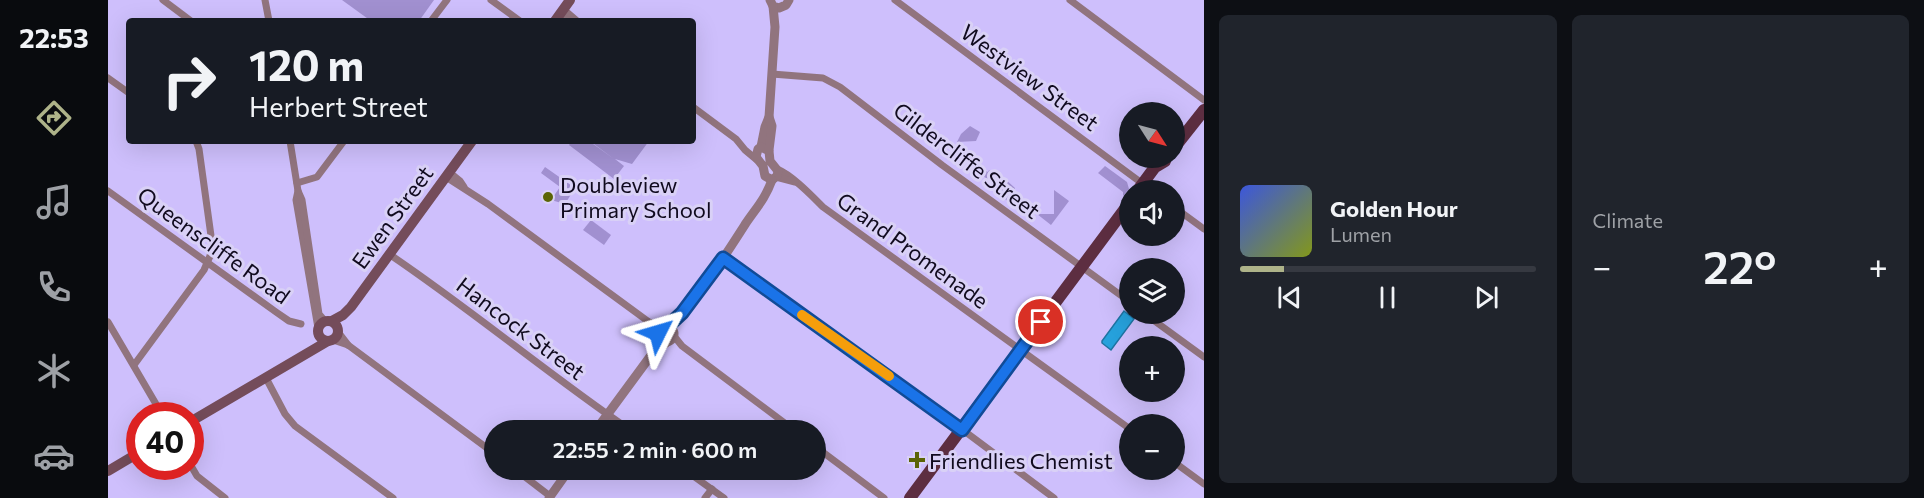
<!DOCTYPE html>
<html lang="en">
<head>
<meta charset="utf-8">
<style>
	body { margin:0; font-family:Commissioner,sans-serif; background:#20242c; color:#f1f3f6; height:100vh; display:flex; flex-direction:column; font-size:22px; white-space:nowrap }
	* { box-sizing:border-box; margin:0 }
	p { font-size:20px; color:#9ea1a6 }
	.icon { flex:none; width:33px; height:33px; fill:none; stroke:currentColor; stroke-width:2; stroke-linecap:round; stroke-linejoin:round }
	.map { position:relative; flex:1; overflow:hidden }
	.side { display:flex; flex-direction:column; gap:15px; padding:15px; background:#0d0f14; width:720px }
	.side>* { flex:none }
	.top-card { position:absolute; left:18px; top:18px; width:570px; height:126px; border-radius:6px; box-shadow:0 6px 24px #0002; background:#171b24; color:#f1f3f6; overflow:hidden }
	.needle { width:39px; rotate:126deg }
	.buttons { position:absolute; left:1011px; top:102px; display:grid; gap:12px }
	.buttons a { display:grid; place-items:center; width:66px; height:66px; border-radius:50%; background:#171b24; box-shadow:0 6px 24px #0002; font-size:30px }
	.speed { position:absolute; left:18px; top:402px; display:flex; gap:12px; font-size:30px; font-weight:700; text-align:center }
	.speed>* { display:grid; place-content:center; width:78px; height:78px; border-radius:50%; background:#171b24; box-shadow:0 6px 24px #0002; line-height:1 }
	.speed .limit { border:9px solid #d22; background:#fff; color:#111 }
	.pin { position:absolute; display:grid; place-items:center; width:51px; height:51px; color:#fff; margin:-26px; border:3px solid #fff; border-radius:50%; box-shadow:0 2px 6px #0007 }
	.me { position:absolute; width:66px; margin:-33px; rotate:50deg; stroke-linejoin:round; filter:drop-shadow(0 0 4px #0008) }
	.turn { display:flex; align-items:center; gap:21px; height:126px; padding:0 24px; font-size:27px }
	.turn .icon { width:78px; height:78px; stroke-width:2.5 }
	.turn b { display:block; font-size:42px; line-height:51px }
	.big { font-size:45px; font-weight:600; line-height:1.1 }
	.side .tile { flex:1; display:flex; flex-direction:column; justify-content:center; gap:9px; min-width:0; padding:0 21px; border-radius:9px; background:#20242c }
	.song { display:flex; align-items:center; gap:18px }
	.cover { width:72px; height:72px; border-radius:9px; background:linear-gradient(135deg,hsl(230 70% 55%),hsl(70 70% 35%)) }
	.played { height:6px; border-radius:3px; background:linear-gradient(90deg,#aeb389 15%,#363941 15%) }
	.keys { display:flex; justify-content:space-around; direction:ltr }
	.heat { display:flex; justify-content:space-between; align-items:center; font-size:33px; direction:ltr }
	.side .tiles { flex:1; display:grid; gap:15px; grid-template-columns:repeat(2,1fr) }
	.trip { position:absolute; left:376px; top:420px; width:342px; height:60px; border-radius:30px; background:#171b24; box-shadow:0 6px 24px #0002; font-weight:600; line-height:60px; text-align:center }
	main { display:flex; flex:1; min-height:0 }
	.menu { display:flex; flex-direction:column; width:108px; justify-content:space-around; align-items:center; background:#090b0e; color:#9ea1a6 }
	.menu .icon { width:42px; height:42px }
	.menu .on { color:#aeb389 }
	.menu b { font-size:27px; color:#f1f3f6 }
	.map>svg:first-child { display:block }
	.green { fill:#a190d0 }
	.water { fill:#26a1dc; stroke:#1f74a3; stroke-width:1.5 }
	.lines { fill:none; stroke-linecap:round; stroke-linejoin:round }
	.minor { stroke:#91747e; stroke-width:7 }
	.tertiary { stroke:#91747e; stroke-width:9 }
	.secondary { stroke:#744c5a; stroke-width:10 }
	.primary { stroke:#5d2e41; stroke-width:12 }
	.route-casing { stroke:#114b97; stroke-width:15 }
	.route { stroke:#1a73e8; stroke-width:10 }
	.slow { stroke:#f59e0b; stroke-width:10 }
	.poi-dot { fill:#5b6404; stroke:#d9d1f6; stroke-width:2 }
	.labels { text-anchor:middle; dominant-baseline:central; stroke-width:6; stroke-linejoin:round; paint-order:stroke }
	.street-label { font-size:22px; fill:#100a1e; stroke:#d9d1f6 }
	.poi-label { font-size:22px; fill:#100a1e; stroke:#d9d1f6; text-anchor:start }
</style>
</head>
<body>
<main>
<nav class="menu">
<b>22:53</b>
<svg class="icon on" aria-label="directions" viewBox="0 0 24 24"><path d="M12 3l9 9-9 9-9-9zM9 14v-3h6M13 9l2 2-2 2"/></svg>
<svg class="icon" aria-label="music" viewBox="0 0 24 24"><path d="M9 18V5l10-2v13"/><circle cx="6" cy="18" r="3"/><circle cx="16" cy="16" r="3"/></svg>
<svg class="icon" aria-label="phone" viewBox="0 0 24 24"><path d="M5 4h4l2 5-3 2q2 4 5 5l2-3 5 2v4C11 20 4 13 5 4z"/></svg>
<svg class="icon" aria-label="climate" viewBox="0 0 24 24"><path d="M12 3v18M4 7l16 10M4 17L20 7"/></svg>
<svg class="icon" aria-label="car" viewBox="0 0 24 24"><path d="M5 17H2v-5l4-1 3-4h7l3 4 3 1v5h-3M9 17h6M6 11h13"/><circle cx="7" cy="17" r="2"/><circle cx="17" cy="17" r="2"/></svg>
</nav>
<div class="map">
<svg width="1096" height="498" viewBox="0 0 1096 498">
	<rect width="100%" height="100%" fill="#cebffc"/>
	<g class="green">
		<polygon points="234,0 326,0 311,21 263,21"/>
		<polygon points="862,126 872,132 868,141 849,142 853,134"/>
		<polygon points="464,141 481,141 506,159 482,141 541,141 524,164 507,159 516,166 506,179 461,145"/>
		<polygon points="997,166 1019,182 1021,189 1015,196 1015,192 990,173"/>
		<polygon points="437,167 467,188 457,204 443,200 452,187 433,173"/>
		<polygon points="872,170 875,172 876,170 880,172 881,170 884,173 882,176 885,178 882,182 888,187 896,178 907,188 907,193 901,193 901,202 886,191 880,179 869,173"/>
		<polygon points="946,190 961,201 943,225 929,214 946,214"/>
		<polygon points="483,220 503,235 496,245 475,230"/>
	</g>
	<polygon class="water" points="1016,311 1026,319 1003,350 994,343 994,341"/>
	<g class="lines">
		<g class="minor">
			<polyline points="55,0 83,21"/>
			<polyline points="157,0 161,21"/>
			<polyline points="383,0 412,21"/>
			<polyline points="787,0 1035,184"/>
			<polyline points="962,0 1096,100"/>
			<polyline points="455,9 469,21"/>
			<polyline points="452,15 461,21"/>
			<polyline points="323,21 339,0"/>
			<polyline points="664,74 715,78 732,87 834,165 1022,302"/>
			<polyline points="0,78 21,93"/>
			<polyline points="585,107 628,139 637,150 649,160"/>
			<polyline points="182,141 190,191 188,200 210,328"/>
			<path d="M669 169C684 175 703 195 715 207L1022 429"/>
			<polyline points="341,172 352,181 356,187"/>
			<polyline points="338,177 380,204 541,322 550,334"/>
			<polyline points="668,177 687,182"/>
			<polyline points="189,183 209,177 236,141"/>
			<polyline points="1040,188 1044,190"/>
			<polyline points="0,191 168,312 181,321 193,324"/>
			<polyline points="190,191 194,200 211,314 217,321"/>
			<polyline points="1066,207 1096,229"/>
			<path d="M281 254C364 310 440 374 522 430"/>
			<polyline points="615,258 820,404 946,498"/>
			<polyline points="1037,314 1096,357"/>
			<polyline points="0,322 55,416"/>
			<polyline points="541,322 555,327"/>
			<polyline points="230,332 240,345"/>
			<polyline points="566,336 574,346 686,430"/>
			<polyline points="225,340 240,345 387,454"/>
			<polyline points="26,365 96,270 102,256 104,243 91,149 88,141"/>
			<polyline points="158,378 177,414 187,426 285,498"/>
			<polyline points="708,447 776,498"/>
			<polyline points="1066,462 1096,484"/>
			<polyline points="82,464 89,476 117,498"/>
			<polyline points="408,470 442,496"/>
			<polyline points="577,470 616,498"/>
			<polyline points="597,498 604,489"/>
		</g>
		<g class="tertiary">
			<polyline points="662,0 665,6 671,8 678,5 681,0"/>
			<polyline points="653,147 657,127 661,117 667,27 665,6"/>
			<polygon points="653,147 661,151 662,161 670,171 669,176 664,180 657,176 655,166 648,157 650,149"/>
			<polyline points="661,150 664,126 661,117"/>
			<circle cx="558" cy="334" r="8"/>
			<path d="M560 326C591 297 615 259 638 223 649 207 657 199 664 180"/>
			<polyline points="488,430 544,354 558,343"/>
			<polyline points="441,498 461,470"/>
		</g>
		<g class="secondary">
			<polyline points="447,21 462,0"/>
			<polyline points="224,321 235,315 243,307 364,141"/>
			<circle cx="220" cy="331" r="10"/>
			<polyline points="82,422 220,341"/>
			<polyline points="0,471 32,452"/>
		</g>
		<g class="primary">
			<polyline points="1066,148 1096,110"/>
			<polyline points="1030,190 1047,167 1057,161"/>
			<polyline points="802,498 1022,202"/>
		</g>
	</g>
	<g class="lines">
		<g class="route-casing">
			<polyline id="route" points="550,333 552,328 560,326 574,313 615,258 854,430 933,322"/>
		</g>
		<use href="#route" class="route"/>
		<polyline class="slow" points="694,315 781,376"/>
	</g>
	<g class="poi-dot">
		<circle cx="440" cy="197" r="6"/>
		<path d="M806 451h6v6h6v6h-6v6h-6v-6h-6v-6h6z"/>
	</g>
	<g class="labels">
		<g class="street-label">
			<text transform="translate(922 77) rotate(36)">Westview Street</text>
			<text transform="translate(859 160) rotate(37)">Gildercliffe Street</text>
			<text transform="translate(284 217) rotate(-54)">Ewen Street</text>
			<text transform="translate(106 245) rotate(36)">Queenscliffe Road</text>
			<text transform="translate(805 250) rotate(36)">Grand Promenade</text>
			<text transform="translate(413 328) rotate(37)">Hancock Street</text>
		</g>
		<g class="poi-label">
			<text x="452" y="184">Doubleview<tspan x="452" dy="25">Primary School</tspan></text>
			<text x="821" y="460">Friendlies Chemist</text>
		</g>
	</g>
</svg>
<div class="buttons">
<a><svg class="needle" viewBox="-14 -14 28 28"><path d="M0-13l5 13h-10z" fill="#e53935"/><path d="M0 13l5-13h-10z" fill="#9ea1a6"/></svg></a>
<a><svg class="icon" aria-label="sound" viewBox="0 0 24 24"><path d="M4 9h4l5-4v14l-5-4H4zM17 9q2 3 0 6"/></svg></a>
<a><svg class="icon" aria-label="layers" viewBox="0 0 24 24"><path d="M12 4l9 5-9 5-9-5zM3 14l9 5 9-5"/></svg></a>
<a>+</a>
<a>−</a>
</div>
<div class="speed"><div class="limit">40</div></div>
<div class="pin" style="left:933px;top:322px;background:#d93025"><svg class="icon" aria-label="arrive" viewBox="0 0 24 24"><path d="M6 21V4h12l-3 4 3 4H6"/></svg></div>
<svg class="me" style="left:550px;top:333px" viewBox="-20 -20 40 40"><path d="M0-17L14 15 0 8-14 15z" fill="#1a73e8" stroke="#fff" stroke-width="4"/></svg>
<div class="trip">22:55 · 2 min · 600 m</div>
<div class="top-card">
<div class="turn"><svg class="icon" aria-label="right" viewBox="0 0 24 24"><path d="M7 20v-9h11M14 6l5 5-5 5"/></svg><div><b>120 m</b>Herbert Street</div></div>
</div>
</div>
<section class="side">
<div class="tiles">
<div class="tile">
<div class="song"><i class="cover"></i><div><b>Golden Hour</b><p>Lumen</p></div></div>
<div class="played"></div>
<div class="keys"><svg class="icon" aria-label="previous" viewBox="0 0 24 24"><path d="M18 5L8 12l10 7zM5 5v14"/></svg><svg class="icon" aria-label="pause" viewBox="0 0 24 24"><path d="M8 5v14M16 5v14"/></svg><svg class="icon" aria-label="next" viewBox="0 0 24 24"><path d="M6 5l10 7-10 7zM19 5v14"/></svg></div>
</div>
<div class="tile"><p>Climate</p>
<div class="heat"><a>−</a><b class="big">22°</b><a>+</a></div>
</div>
</div>
</section>
</main>
</body>
</html>
